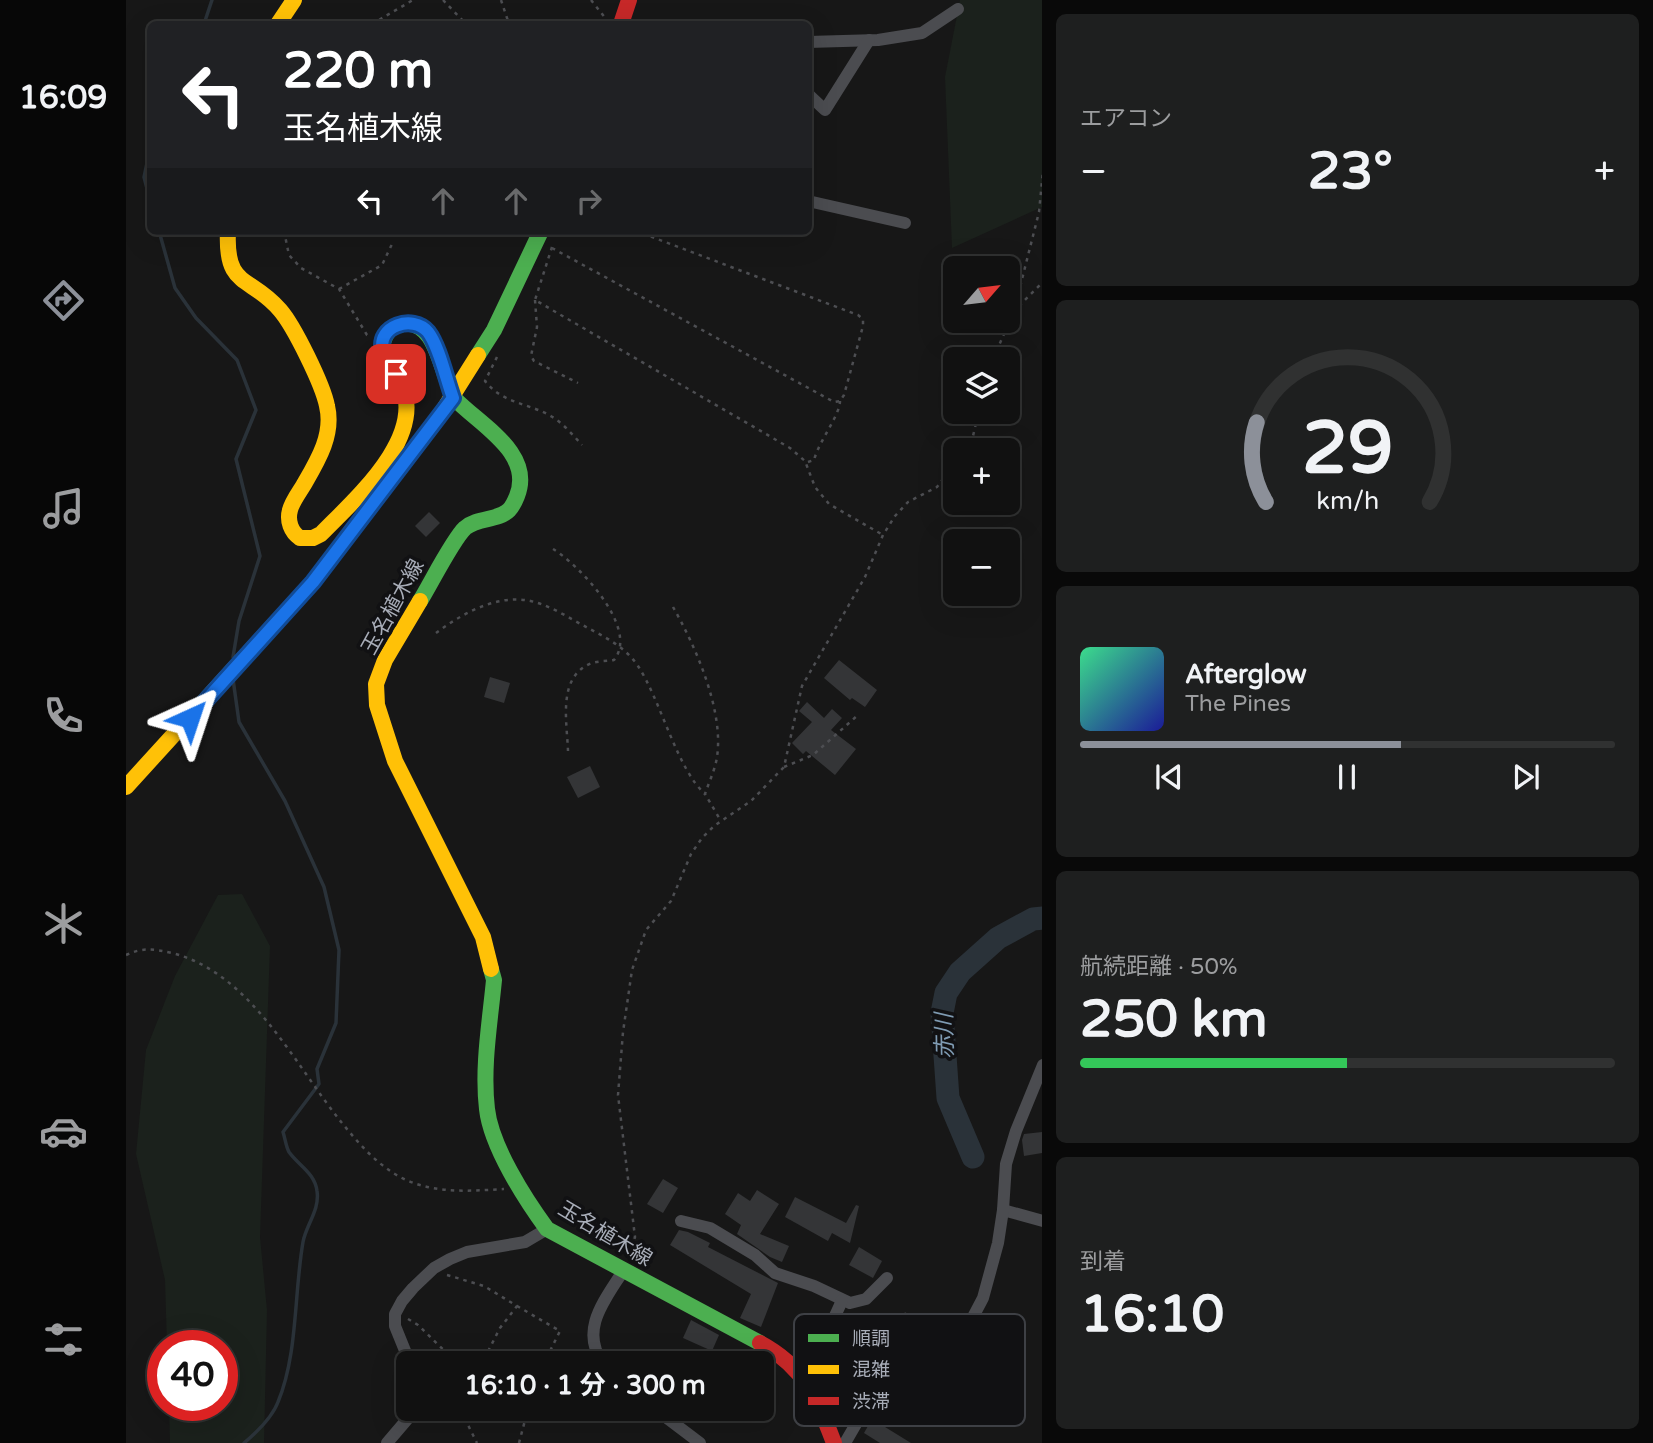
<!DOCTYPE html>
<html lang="ja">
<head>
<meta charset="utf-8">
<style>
	body { margin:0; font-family:"Varela Round","Noto Sans JP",sans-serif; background:#1e1f1f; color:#f1f3f6; height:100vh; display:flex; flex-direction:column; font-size:26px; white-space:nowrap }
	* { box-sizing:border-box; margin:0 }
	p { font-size:23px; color:#9c9d9f }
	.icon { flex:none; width:38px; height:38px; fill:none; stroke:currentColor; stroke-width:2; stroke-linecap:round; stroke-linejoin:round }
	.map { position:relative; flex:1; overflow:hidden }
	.drawer { display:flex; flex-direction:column; gap:14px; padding:14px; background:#090909; width:611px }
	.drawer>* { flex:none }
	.banner { position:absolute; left:21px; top:21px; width:665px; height:214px; border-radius:10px; box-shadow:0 7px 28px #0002,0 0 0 2px #303131; background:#202124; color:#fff; overflow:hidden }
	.needle { width:46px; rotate:62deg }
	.buttons { position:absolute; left:817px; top:256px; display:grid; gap:14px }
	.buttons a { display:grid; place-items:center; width:77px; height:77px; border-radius:10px; background:#111; box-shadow:0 7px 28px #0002,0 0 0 2px #303131; font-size:35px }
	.speed { position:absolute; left:21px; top:1330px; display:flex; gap:14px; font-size:35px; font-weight:700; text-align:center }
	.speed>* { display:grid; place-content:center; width:91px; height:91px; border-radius:50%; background:#111; box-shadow:0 7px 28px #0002,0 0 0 2px #303131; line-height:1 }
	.speed .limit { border:10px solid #d22; background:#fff; color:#111 }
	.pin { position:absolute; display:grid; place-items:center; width:60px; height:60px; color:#fff; margin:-30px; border-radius:14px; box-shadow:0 4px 10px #0006 }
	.me { position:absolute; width:77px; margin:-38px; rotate:42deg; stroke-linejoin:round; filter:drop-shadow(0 0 5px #0008) }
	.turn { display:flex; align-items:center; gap:24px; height:147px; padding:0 21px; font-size:32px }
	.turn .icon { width:91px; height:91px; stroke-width:2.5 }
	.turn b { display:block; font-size:49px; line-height:60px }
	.lanes { display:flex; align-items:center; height:66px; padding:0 21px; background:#0003; justify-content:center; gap:35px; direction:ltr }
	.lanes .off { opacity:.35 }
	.big { font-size:52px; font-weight:700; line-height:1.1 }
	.drawer .widget { flex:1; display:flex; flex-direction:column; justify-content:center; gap:10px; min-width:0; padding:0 24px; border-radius:10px; background:#1e1f1f }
	.drawer .dial { align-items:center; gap:0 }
	.dial svg { height:182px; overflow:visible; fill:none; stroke:#303131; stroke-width:7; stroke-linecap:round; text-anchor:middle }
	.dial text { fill:#f1f3f6; stroke:none }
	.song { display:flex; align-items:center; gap:21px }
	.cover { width:84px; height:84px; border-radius:10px; background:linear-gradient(135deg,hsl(150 70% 55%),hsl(240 70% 35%)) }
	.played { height:7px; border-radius:4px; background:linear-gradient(90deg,#8c9099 60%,#303131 60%) }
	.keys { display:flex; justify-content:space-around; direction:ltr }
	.heat { display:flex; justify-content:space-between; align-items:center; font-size:38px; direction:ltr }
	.charge { height:10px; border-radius:5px; background:linear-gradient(90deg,#34c759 50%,#303131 0) }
	.trip { position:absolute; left:270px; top:1351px; width:378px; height:70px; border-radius:10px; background:#111; box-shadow:0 7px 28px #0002,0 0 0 2px #303131; font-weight:700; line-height:70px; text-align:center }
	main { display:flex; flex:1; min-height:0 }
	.tab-bar { display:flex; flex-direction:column; width:126px; justify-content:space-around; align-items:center; background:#070707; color:#9c9d9f }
	.tab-bar .icon { width:49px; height:49px }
	.tab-bar .active { color:#8c9099 }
	.tab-bar b { font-size:32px; color:#f1f3f6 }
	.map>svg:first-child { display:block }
	.green { fill:#1b211c }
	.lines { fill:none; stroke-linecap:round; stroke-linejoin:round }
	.stream { stroke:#2a3239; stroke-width:3.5 }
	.river { stroke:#2a3239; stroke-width:23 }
	.building { fill:#343537 }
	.path { stroke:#4d4e52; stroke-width:2.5; stroke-dasharray:3.5 5; stroke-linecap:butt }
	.street { stroke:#4b4c50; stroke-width:12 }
	.fast { stroke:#4caf50; stroke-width:16 }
	.slow { stroke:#ffc107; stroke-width:16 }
	.jam { stroke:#c62828; stroke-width:16 }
	.route-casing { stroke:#114b97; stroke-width:18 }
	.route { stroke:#1a73e8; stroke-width:12 }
	.labels { text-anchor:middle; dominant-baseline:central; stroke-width:7; stroke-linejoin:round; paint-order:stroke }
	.street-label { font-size:21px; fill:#a8adb8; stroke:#111113 }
	.water-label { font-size:23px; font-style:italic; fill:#7f9bb3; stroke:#111113 }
	.key { fill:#111113; stroke:#3e4045; stroke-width:2 }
	.key-label { font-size:19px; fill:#a8adb8 }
</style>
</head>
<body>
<main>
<nav class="tab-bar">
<b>16:09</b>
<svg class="icon active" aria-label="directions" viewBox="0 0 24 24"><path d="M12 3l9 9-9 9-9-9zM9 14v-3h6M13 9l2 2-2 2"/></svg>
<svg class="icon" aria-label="music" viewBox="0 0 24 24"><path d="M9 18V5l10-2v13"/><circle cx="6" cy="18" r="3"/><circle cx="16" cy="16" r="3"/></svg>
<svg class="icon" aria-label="phone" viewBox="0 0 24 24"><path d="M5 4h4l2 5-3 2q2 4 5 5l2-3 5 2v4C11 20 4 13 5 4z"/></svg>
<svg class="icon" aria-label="climate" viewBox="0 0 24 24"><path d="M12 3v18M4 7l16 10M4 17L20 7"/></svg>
<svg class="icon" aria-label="car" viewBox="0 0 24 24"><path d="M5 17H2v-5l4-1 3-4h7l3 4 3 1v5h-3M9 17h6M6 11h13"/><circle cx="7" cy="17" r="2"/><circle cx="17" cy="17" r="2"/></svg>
<svg class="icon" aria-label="filters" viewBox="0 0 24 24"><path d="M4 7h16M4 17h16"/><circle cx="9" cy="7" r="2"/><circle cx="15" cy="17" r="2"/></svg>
</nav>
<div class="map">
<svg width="917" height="1443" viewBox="0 0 917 1443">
	<rect width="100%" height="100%" fill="#171717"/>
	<g class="green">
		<polygon points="834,0 916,0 916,207 826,248 819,77"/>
		<polygon points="116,894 144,946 134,1237 141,1310 138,1443 44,1443 43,1405 96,1405 96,1346 41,1346 39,1280 10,1154 20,1050 49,976 92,895"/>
	</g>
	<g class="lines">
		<g class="stream">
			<polyline points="78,24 86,0"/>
			<polyline points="24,149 18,177 24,200"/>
			<polyline points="33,231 49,288 70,318 111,360 130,410 110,459 134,556 113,621 107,657"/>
			<path d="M107 679 113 722 159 801 198 887 213 950 210 1023 191 1069 193 1084 157 1132C159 1138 160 1147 163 1152 172 1165 189 1173 191 1191 194 1210 180 1225 177 1242 168 1293 172 1354 152 1402 146 1418 131 1432 118 1443"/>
		</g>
		<polyline class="river" points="847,1157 822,1098 816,1013 820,993 834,972 872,938 907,919 917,918"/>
	</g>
	<g class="building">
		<polygon points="303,512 314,523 300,537 289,526"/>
		<polygon points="713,660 751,690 739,707 726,698 724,700 698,678"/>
		<polygon points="364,677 384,683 378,703 358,697"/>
		<polygon points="681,702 698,718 706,709 716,718 705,730 730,749 709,775 680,751 677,754 666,743 686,722 673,711"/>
		<polygon points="464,766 474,787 452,798 441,777"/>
		<polygon points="916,1132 916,1153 898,1156 896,1140 898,1134"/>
		<polygon points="537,1179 552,1188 537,1213 521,1204"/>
		<polygon points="631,1190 653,1204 634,1234 663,1246 656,1262 644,1257 611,1234 615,1225 599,1214 612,1193 624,1201"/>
		<polygon points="669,1197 720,1223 730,1205 733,1206 724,1243 706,1233 702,1241 659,1217"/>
		<polygon points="553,1230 562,1232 584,1243 582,1247 652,1283 635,1327 614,1318 625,1294 544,1245"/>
		<polygon points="733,1247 756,1261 747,1278 723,1265"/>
		<polygon points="779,1312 797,1324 791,1334 772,1323"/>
		<polygon points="565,1320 593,1335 586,1351 557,1338"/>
		<polygon points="617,1350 634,1363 606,1363"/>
		<polygon points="746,1419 785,1443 754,1443 738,1433"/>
	</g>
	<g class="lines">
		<g class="path">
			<polyline points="317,0 340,24"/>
			<polyline points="375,0 383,24"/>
			<polyline points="465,0 480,19"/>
			<polyline points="246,24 287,0"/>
			<polyline points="158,231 163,255 175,268 213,289 241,335 244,336"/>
			<polyline points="426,247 409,300 664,448 679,461 689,487 703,504 757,535"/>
			<polyline points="426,248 708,402 714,401 718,395 737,326 737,319 732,315 510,231"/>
			<polyline points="213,289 256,265 267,242"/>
			<polyline points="409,300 411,327 405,356 408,361 452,383"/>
			<polyline points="888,311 913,212 917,171"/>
			<path d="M371 357 359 381C376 403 401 403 423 415 436 422 446 434 456 445"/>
			<polyline points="867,359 888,311 917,282"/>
			<polyline points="839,450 846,440 853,411"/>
			<path d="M682 462 688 460C693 441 714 415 714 401"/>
			<path d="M427 549C452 564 514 628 488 660 481 661 473 661 466 663 431 676 441 721 442 751"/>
			<path d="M547 607C570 647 598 711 591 757 589 770 583 782 579 794L595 821"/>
			<path d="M310 633C334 615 367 596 399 600 421 603 443 618 462 628 481 638 500 648 512 666 535 701 551 769 579 794"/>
			<polyline points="658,767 687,755 732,715"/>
			<path d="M0 955C17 947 28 949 46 953 125 973 168 1064 216 1123 234 1145 252 1166 278 1179 310 1194 344 1191 378 1189"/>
			<polyline points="503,1255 509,1237 492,1095 497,1032 506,970 520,930 545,901 565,854 576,838 588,826 625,801 658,767 676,686 739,577 757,535 769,516 782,502 811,487 830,462"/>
			<polyline points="321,1275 358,1286 391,1306 374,1328 356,1363"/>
			<polyline points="391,1306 434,1331 418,1363"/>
			<polyline points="282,1319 292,1325 331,1363"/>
			<polyline points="343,1409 342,1425 351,1443"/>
			<polyline points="393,1443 402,1409"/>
		</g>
		<g class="street">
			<polyline points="682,42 752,40 796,33 832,9"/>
			<polyline points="682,94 699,110 743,40"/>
			<polyline points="682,201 779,223"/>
			<polyline points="877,1210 917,1221"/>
			<polyline points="555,1221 584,1228 629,1255 649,1273 688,1286 724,1303 740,1299 761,1278"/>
			<path d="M716 1300C713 1309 707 1318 705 1326 697 1357 738 1370 759 1381"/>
			<polyline points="284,1363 269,1326 269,1314 276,1301 287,1288 308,1268 324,1259 341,1252 399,1242 421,1229"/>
			<path d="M477 1363C453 1330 479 1300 497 1271"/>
			<polyline points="529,1409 574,1443"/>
			<polyline points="261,1443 284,1416 287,1409"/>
			<polyline points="719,1443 741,1405 780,1352 798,1342 830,1334 846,1319 857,1298 872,1243 877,1210 880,1164 890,1131 917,1065"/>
		</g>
		<g class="fast">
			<polyline points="352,355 368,330 415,231"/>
			<path d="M275 383 260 359 256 346C259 334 264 326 277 324 311 318 315 377 329 399 354 425 408 453 391 496 389 501 387 506 383 510 372 521 352 517 339 528 327 539 304 585 294 601"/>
			<path d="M365 969 368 980C364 1022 356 1067 361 1109 365 1146 399 1199 421 1229L634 1343"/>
		</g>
		<g class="slow">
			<polyline points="152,24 168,0"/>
			<path d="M102 231C99 289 124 275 154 310 168 326 197 385 201 406 208 435 191 462 177 486 172 494 166 502 164 510 161 521 165 532 174 538H187L195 534C229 499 301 437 275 383"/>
			<polyline points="294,601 259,660 250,684 251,705 269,761 357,937 365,969"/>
			<polyline points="0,787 187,582 313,417 352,355"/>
		</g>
		<g class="jam">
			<polyline points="495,24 503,0"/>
			<path d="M634 1343C679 1367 691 1399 708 1443"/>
		</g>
	</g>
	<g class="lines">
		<g class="route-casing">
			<path id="route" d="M64 718 187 582 327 398C320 379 313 346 302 332 287 314 250 326 257 351 259 359 266 367 270 374"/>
		</g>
		<use href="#route" class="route"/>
	</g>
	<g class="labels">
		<g class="street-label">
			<text transform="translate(267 607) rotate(-61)">玉名植木線</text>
			<text transform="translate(479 1234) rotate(31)">玉名植木線</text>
		</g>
		<g class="water-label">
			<text transform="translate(819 1036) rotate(-91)">赤川</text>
		</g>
	</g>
	<rect x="668" y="1314" width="231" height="112" rx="10" class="key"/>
	<rect x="682" y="1334" width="31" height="8" fill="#4caf50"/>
	<rect x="682" y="1365" width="31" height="9" fill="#ffc107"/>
	<rect x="682" y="1397" width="31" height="8" fill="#c62828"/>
	<g class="key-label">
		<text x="726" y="1345">順調</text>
		<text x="726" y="1376">混雑</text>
		<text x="726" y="1408">渋滞</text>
	</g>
</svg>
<div class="buttons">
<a><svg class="needle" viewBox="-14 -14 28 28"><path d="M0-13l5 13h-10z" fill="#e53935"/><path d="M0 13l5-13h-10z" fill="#9c9d9f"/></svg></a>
<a><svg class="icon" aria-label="layers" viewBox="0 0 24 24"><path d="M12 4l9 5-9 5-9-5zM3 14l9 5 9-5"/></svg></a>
<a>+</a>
<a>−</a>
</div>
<div class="speed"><div class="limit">40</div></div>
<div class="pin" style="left:270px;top:374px;background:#d93025"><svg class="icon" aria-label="arrive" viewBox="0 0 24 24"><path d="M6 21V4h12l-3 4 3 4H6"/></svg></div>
<svg class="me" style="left:64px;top:718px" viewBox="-20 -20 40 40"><path d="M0-17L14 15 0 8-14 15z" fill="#1a73e8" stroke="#fff" stroke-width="4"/></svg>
<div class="trip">16:10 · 1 分 · 300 m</div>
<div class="banner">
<div class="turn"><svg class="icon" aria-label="left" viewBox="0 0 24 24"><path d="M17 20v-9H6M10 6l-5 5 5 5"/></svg><div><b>220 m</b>玉名植木線</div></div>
<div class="lanes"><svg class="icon" aria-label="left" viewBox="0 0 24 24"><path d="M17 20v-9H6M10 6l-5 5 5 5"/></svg><svg class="icon off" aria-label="ahead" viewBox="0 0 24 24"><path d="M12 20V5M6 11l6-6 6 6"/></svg><svg class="icon off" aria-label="ahead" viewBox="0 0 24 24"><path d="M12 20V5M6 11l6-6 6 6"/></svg><svg class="icon off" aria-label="right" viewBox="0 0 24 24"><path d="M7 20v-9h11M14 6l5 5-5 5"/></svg></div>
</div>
</div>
<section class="drawer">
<div class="widget"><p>エアコン</p>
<div class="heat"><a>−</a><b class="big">23°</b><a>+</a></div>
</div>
<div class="widget dial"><svg viewBox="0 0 100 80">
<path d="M14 69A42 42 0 1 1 86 69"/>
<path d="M14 69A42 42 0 0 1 10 34" stroke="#8c9099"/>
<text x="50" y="56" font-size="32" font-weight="700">29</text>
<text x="50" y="72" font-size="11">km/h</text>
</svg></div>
<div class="widget">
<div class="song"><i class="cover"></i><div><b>Afterglow</b><p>The Pines</p></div></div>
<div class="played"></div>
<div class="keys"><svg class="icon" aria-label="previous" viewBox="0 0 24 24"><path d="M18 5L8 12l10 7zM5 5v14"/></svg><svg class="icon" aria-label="pause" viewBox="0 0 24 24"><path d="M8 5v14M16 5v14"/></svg><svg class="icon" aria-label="next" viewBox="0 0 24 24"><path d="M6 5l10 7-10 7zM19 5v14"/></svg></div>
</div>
<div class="widget"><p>航続距離 · 50%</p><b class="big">250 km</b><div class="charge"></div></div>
<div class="widget"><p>到着</p><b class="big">16:10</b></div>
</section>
</main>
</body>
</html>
